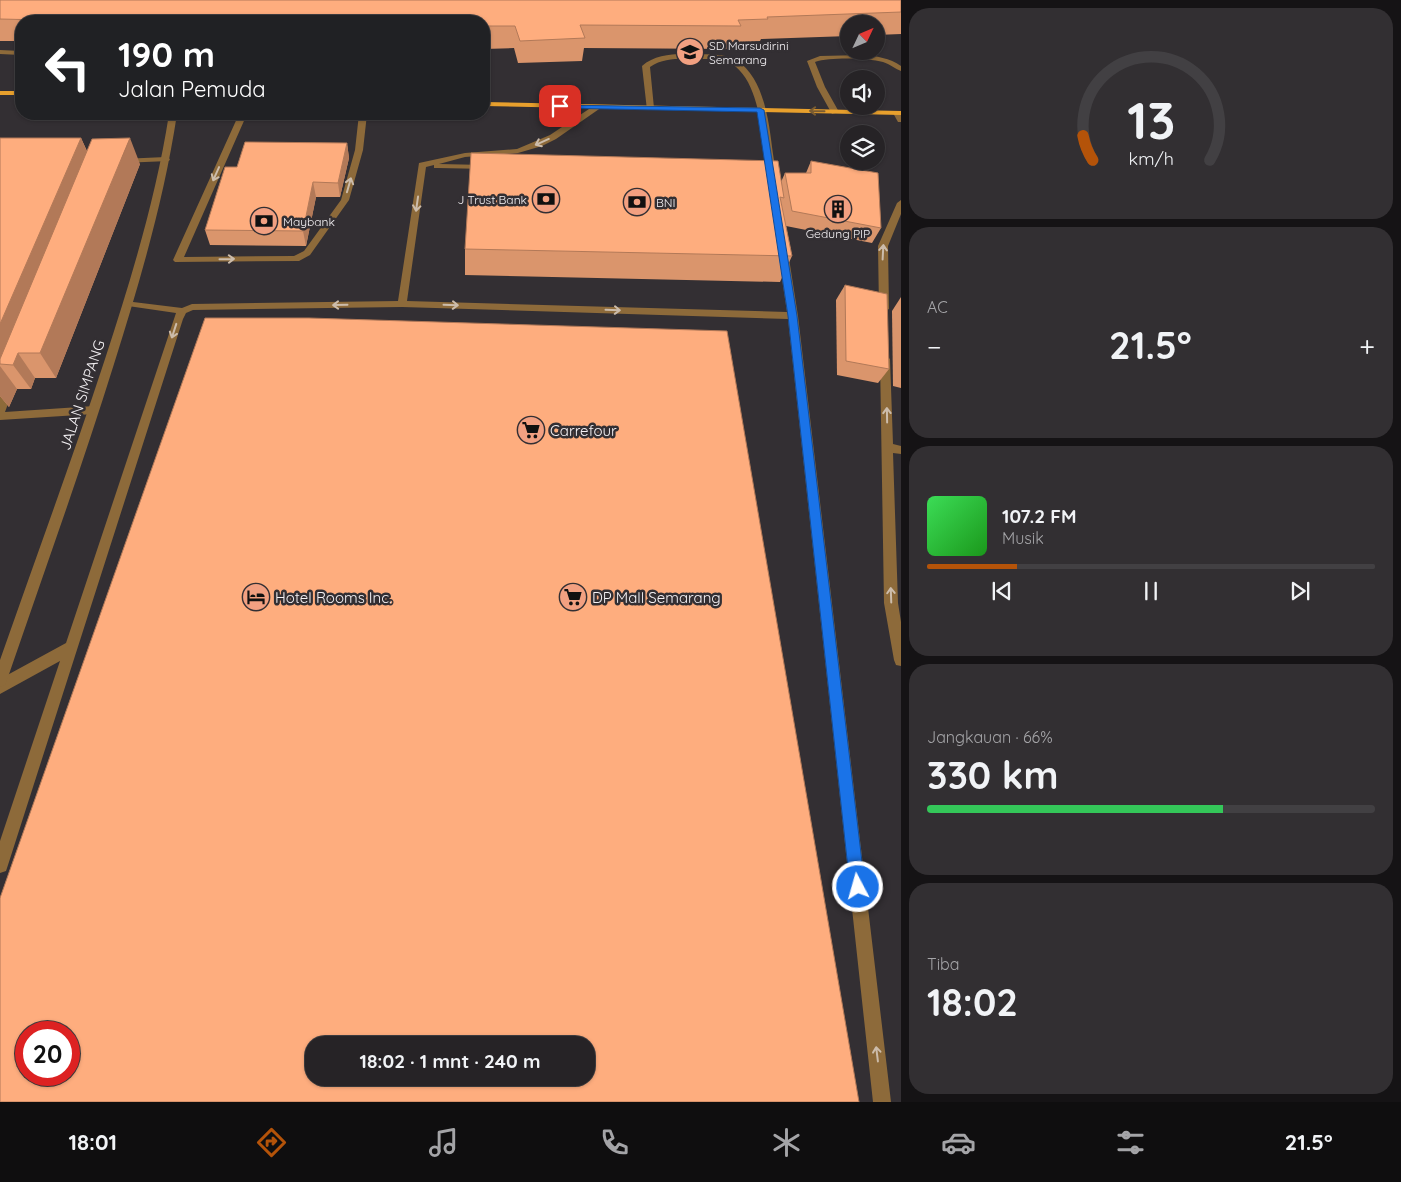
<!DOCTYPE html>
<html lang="id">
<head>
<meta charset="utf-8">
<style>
	body { margin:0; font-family:Quicksand,sans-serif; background:#322f32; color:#f1f3f6; height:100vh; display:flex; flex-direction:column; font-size:19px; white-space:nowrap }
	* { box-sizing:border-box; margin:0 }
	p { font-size:16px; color:#a4a4a7 }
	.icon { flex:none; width:28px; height:28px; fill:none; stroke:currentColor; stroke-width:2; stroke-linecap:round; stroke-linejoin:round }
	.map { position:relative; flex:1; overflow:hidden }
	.drawer { display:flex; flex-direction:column; gap:8px; padding:8px; background:#151315; width:500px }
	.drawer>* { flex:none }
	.guide { position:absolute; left:15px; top:15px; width:475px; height:105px; border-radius:20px; box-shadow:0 1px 4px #0004,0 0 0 1px #424043; background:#202124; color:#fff; overflow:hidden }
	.needle { width:32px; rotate:46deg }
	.controls { position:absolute; left:840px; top:15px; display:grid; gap:10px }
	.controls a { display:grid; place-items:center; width:45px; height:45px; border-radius:50%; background:#262326; box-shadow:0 1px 4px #0004,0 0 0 1px #424043; font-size:25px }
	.speed { position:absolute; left:15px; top:1021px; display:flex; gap:10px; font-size:25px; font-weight:700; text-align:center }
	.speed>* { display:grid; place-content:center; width:65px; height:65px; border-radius:50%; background:#262326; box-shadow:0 1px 4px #0004,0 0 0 1px #424043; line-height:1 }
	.speed .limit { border:8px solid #d22; background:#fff; color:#111 }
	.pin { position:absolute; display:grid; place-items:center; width:42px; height:42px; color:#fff; margin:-21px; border-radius:10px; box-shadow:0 2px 8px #0006 }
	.me { position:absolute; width:55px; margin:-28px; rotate:354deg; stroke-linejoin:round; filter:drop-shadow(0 0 4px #0008) }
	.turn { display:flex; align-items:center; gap:18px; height:105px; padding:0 20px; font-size:22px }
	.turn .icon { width:65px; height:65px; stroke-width:2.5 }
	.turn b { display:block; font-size:35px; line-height:42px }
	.big { font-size:38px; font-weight:700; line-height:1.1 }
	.drawer .tile { flex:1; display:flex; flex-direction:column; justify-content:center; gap:8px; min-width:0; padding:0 18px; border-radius:20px; background:#322f32 }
	.drawer .dial { align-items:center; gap:0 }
	.dial svg { height:130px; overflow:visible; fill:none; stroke:#424043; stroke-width:7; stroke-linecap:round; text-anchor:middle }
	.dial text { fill:#f1f3f6; stroke:none }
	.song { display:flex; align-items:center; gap:15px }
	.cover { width:60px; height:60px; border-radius:8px; background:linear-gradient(135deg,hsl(130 70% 55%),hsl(120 70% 35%)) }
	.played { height:5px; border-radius:2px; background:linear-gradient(90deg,#b45309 20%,#424043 20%) }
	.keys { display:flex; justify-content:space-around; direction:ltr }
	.heat { display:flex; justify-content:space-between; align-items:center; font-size:28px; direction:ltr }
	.charge { height:8px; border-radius:4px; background:linear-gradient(90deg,#34c759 66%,#424043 0) }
	.trip { position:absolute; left:305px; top:1036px; width:290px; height:50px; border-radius:20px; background:#262326; box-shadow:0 1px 4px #0004,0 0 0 1px #424043; font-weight:700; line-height:50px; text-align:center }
	.dock { display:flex; height:80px; justify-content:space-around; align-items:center; background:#0f0e0f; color:#a4a4a7 }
	.dock .icon { width:35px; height:35px }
	.dock .on { color:#b45309 }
	.dock b { font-size:22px; color:#f1f3f6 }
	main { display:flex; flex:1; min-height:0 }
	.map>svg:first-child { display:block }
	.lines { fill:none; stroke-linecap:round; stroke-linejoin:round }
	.lane { fill:#8d6a3a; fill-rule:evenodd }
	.street { fill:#8d6a3a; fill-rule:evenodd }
	.primary { fill:#e8a02d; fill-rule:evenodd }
	.wall { fill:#da956c }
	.shaded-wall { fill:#b27958 }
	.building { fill:#fead7e; stroke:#b27958; fill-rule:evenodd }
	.oneway { stroke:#7b5c31 }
	.oneway2 { stroke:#ccbcab }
	.route { fill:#1a73e8; stroke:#114b97 }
	.labels { text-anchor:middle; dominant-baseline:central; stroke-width:5; stroke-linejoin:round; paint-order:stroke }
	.far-poi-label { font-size:12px; fill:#f6f3f6; stroke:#332f33; text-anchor:start }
	.street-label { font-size:15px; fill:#f6f3f6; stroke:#332f33 }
	.poi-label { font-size:15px; fill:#f6f3f6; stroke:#332f33; text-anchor:start }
</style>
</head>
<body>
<main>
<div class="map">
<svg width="901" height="1102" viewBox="0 0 901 1102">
	<rect width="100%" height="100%" fill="#332f33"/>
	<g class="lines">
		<g class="lane">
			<polygon points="0,50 21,51 21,55 0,54"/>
			<path d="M683 54C700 55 722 52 736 60 765 78 769 124 773 154 774 162 777 172 775 180L768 178C763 146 762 83 732 64 722 58 709 59 698 59 681 59 665 57 650 67L654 108 647 110 642 66C653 56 669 54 683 54Z"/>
			<path d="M863 55C876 56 890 58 901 66V71C895 69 890 64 883 62 867 58 831 57 815 62L825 87 839 112 832 114 817 87 807 61 820 56Z"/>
			<polygon points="595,105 602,107 556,139 542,146 518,153 465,157 439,164 485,165 489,167 488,169 437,168 434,168 434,165 426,167 407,301 787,312 778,252 783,249 788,252 798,316 891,1102 873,1102 788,319 402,307 193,310 186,313 183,319 8,865 6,871 0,873 0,841 60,661 0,694 0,679 66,643 176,313 128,306 123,303 125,301 182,308 192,304 398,301 419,163 465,153 517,149 550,135"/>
			<polygon points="894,111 901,113 901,122 898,122 893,113"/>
			<polygon points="239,114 247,114 184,257 294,256 304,251 341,200 355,150 359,114 367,114 363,150 349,200 310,255 299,261 175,262 173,260"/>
			<polygon points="166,157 170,159 169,161 121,163 117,161 121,159"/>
			<polygon points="901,200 901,214 888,246 889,309 884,312 879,309 878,246 897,203"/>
			<polygon points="885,355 890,359 893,444 901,446 901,454 893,453 898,603 901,622 901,666 896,665 894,660 884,603 880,359"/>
			<polygon points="10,381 15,385 5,412 94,406 99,410 94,414 0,420 0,396 6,382"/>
		</g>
		<path class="street" d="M169 114H177C164 200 140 281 114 364 81 470 43 575 7 680L5 685 0 687V660C35 560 72 460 105 359 131 279 156 198 169 114Z"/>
		<g class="primary">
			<rect x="0" y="91" width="21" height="4"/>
			<polygon points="484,102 901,111 901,115 484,106"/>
		</g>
	</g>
	<g class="wall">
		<polygon points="0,0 901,0 901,34 876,35 876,24 849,24 849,36 761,39 760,41 736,42 734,49 584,48 582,61 518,63 514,48 484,49 484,21 21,21 21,41 0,41"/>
		<polygon points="0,138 81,138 87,151 140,164 56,378 35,378 31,389 17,389 9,407 0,396"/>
		<polygon points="347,143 349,158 340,197 316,197 306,246 210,245 205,230 237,167"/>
		<polygon points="811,161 881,228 872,243 786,226 792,256 780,282 465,275 465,249 781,182 785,173 806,173"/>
		<polygon points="845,285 889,369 878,383 837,375 836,300"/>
		<polygon points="901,297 901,388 893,386 892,311"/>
	</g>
	<g class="shaded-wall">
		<polygon points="81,138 92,163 0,364 0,324"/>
		<polygon points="130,138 140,164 56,378 40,353"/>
		<polygon points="347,143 349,158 340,197 338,183"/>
		<polygon points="313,182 316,197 306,246 303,231"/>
		<polygon points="18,353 35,378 31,389 13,365"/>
		<polygon points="0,366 17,389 9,407 0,396"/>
	</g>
	<g class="building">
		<polygon points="0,0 901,0 901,12 767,17 768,19 738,20 741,26 580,25 585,38 520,41 515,26 484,26 484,21 85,21 0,19"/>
		<polygon points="0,138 81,138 0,324"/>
		<polygon points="130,138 40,353 18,353 13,365 0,364 0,359 92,139"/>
		<polygon points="245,142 347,143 338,183 313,182 303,231 205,230 225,167 237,167"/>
		<polygon points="471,153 778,161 784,198 780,197 792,256 465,249"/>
		<polygon points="811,161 878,173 881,228 792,211 785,173 811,173"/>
		<polygon points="845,285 887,294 889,369 846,361"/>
		<path d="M205 318H309L727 331 859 1102H0V898ZM26 1032H69V1075H26ZM314 1045H586V1078H314Z"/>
	</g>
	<defs><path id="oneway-shaft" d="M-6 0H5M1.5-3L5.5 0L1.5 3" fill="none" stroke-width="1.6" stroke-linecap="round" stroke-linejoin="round" transform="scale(1.25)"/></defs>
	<use class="oneway" href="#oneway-shaft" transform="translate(817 111) rotate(-179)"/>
	<g class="oneway2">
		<use href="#oneway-shaft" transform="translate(542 142) rotate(156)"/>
		<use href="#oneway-shaft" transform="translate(216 174) rotate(114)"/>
		<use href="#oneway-shaft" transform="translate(349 185) rotate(-74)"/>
		<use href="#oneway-shaft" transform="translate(417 204) rotate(98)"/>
		<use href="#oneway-shaft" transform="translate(883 252) rotate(-87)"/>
		<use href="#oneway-shaft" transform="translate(227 259) rotate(-1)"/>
		<use href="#oneway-shaft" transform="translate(340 305) rotate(179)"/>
		<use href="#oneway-shaft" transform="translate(451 305) rotate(2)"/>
		<use href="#oneway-shaft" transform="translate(613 310) rotate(2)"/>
		<use href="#oneway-shaft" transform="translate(174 331) rotate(108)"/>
		<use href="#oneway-shaft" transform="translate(887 415) rotate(-91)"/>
		<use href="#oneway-shaft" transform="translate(891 595) rotate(-92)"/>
		<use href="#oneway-shaft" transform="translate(877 1054) rotate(-97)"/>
	</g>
	<polygon class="route" points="558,105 760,108 764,110 797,316 865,887 863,892 858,894 853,892 850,887 788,316 757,112 560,108 558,108"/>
	<defs>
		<g id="school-disc" transform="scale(1.4375)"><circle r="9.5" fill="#f2a081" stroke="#332f33"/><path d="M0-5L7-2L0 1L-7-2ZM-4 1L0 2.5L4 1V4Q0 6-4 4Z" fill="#111"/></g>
		<g id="bank-disc" transform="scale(1.4375)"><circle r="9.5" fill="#f2a081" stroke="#332f33"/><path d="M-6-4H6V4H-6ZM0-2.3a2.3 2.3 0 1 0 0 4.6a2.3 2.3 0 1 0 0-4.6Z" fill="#111"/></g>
		<g id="building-disc" transform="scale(1.4375)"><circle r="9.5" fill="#f2a081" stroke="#332f33"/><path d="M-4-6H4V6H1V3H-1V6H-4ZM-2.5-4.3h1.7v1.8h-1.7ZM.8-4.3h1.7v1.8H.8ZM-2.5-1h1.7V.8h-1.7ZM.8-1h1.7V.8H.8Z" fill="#111"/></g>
		<g id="supermarket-disc" transform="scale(1.4375)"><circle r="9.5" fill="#f2a081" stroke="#332f33"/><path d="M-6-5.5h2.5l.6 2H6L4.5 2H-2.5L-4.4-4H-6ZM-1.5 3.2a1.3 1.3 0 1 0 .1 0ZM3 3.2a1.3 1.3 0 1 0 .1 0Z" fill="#111"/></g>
		<g id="hotel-disc" transform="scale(1.4375)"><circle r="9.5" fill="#f2a081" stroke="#332f33"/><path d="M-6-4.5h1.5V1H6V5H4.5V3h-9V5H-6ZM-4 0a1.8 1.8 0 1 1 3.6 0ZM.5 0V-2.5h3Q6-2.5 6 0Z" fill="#111"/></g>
	</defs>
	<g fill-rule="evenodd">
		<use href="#school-disc" x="690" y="52"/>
		<use href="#bank-disc" x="546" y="199"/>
		<use href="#bank-disc" x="637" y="202"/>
		<use href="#building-disc" x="838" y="209"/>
		<use href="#bank-disc" x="264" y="221"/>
		<use href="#supermarket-disc" x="531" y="430"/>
		<use href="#hotel-disc" x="256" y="597"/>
		<use href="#supermarket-disc" x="573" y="597"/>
	</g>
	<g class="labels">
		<g class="far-poi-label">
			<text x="709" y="45">SD Marsudirini<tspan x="709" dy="14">Semarang</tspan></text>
			<text x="527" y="199" text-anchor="end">J Trust Bank</text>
			<text x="656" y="202">BNI</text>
			<text x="283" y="221">Maybank</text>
			<text x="838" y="233" text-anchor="middle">Gedung PIP</text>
		</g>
		<g class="street-label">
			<text transform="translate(82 395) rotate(-72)">JALAN SIMPANG</text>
		</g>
		<g class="poi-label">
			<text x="550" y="430">Carrefour</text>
			<text x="275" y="597">Hotel Rooms Inc.</text>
			<text x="592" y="597">DP Mall Semarang</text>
		</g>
	</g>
</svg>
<div class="controls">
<a><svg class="needle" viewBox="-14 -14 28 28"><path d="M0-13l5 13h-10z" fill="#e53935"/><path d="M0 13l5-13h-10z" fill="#a4a4a7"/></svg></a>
<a><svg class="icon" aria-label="sound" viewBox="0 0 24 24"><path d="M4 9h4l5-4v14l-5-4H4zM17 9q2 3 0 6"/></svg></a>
<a><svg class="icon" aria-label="layers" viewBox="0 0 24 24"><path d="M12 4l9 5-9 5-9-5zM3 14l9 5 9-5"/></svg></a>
</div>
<div class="speed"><div class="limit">20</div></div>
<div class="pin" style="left:560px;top:106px;background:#d93025"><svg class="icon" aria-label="arrive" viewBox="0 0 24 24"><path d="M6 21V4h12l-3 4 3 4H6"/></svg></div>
<svg class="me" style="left:858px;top:887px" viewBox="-20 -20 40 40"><circle r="17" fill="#1a73e8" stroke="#fff" stroke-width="3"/><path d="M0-11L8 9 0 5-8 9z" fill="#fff"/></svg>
<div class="trip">18:02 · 1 mnt · 240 m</div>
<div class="guide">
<div class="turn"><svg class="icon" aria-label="left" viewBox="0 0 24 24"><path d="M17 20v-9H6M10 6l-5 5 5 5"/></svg><div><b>190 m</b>Jalan Pemuda</div></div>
</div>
</div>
<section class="drawer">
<div class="tile dial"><svg viewBox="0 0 100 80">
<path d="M14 69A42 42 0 1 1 86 69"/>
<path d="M14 69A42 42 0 0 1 8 54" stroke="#b45309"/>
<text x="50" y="56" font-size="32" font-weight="700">13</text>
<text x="50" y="72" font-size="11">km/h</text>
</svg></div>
<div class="tile"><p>AC</p>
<div class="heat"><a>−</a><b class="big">21.5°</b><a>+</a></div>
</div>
<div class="tile">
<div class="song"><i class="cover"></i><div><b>107.2 FM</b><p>Musik</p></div></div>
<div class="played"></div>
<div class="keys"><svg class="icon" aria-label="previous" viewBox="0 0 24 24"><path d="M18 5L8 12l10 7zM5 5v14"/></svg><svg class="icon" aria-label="pause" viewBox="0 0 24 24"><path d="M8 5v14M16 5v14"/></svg><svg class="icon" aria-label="next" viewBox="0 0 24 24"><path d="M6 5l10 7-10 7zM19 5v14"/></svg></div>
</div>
<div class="tile"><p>Jangkauan · 66%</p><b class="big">330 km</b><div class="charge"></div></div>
<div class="tile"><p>Tiba</p><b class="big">18:02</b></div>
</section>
</main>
<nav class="dock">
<b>18:01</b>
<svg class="icon on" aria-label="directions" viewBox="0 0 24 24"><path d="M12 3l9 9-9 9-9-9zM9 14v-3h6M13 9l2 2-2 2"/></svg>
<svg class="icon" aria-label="music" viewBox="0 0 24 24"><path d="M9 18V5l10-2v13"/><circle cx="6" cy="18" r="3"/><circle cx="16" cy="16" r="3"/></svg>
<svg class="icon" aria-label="phone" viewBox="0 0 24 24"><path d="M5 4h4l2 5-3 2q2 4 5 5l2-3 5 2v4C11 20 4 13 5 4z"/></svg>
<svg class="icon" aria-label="climate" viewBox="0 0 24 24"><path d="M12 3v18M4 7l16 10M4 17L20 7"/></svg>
<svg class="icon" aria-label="car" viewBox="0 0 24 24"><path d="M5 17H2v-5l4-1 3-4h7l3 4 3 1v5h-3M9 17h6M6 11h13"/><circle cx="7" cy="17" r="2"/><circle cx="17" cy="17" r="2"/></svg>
<svg class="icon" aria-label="filters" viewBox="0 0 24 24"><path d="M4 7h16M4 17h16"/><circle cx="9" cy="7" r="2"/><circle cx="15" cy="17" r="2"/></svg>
<b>21.5°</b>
</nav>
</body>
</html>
